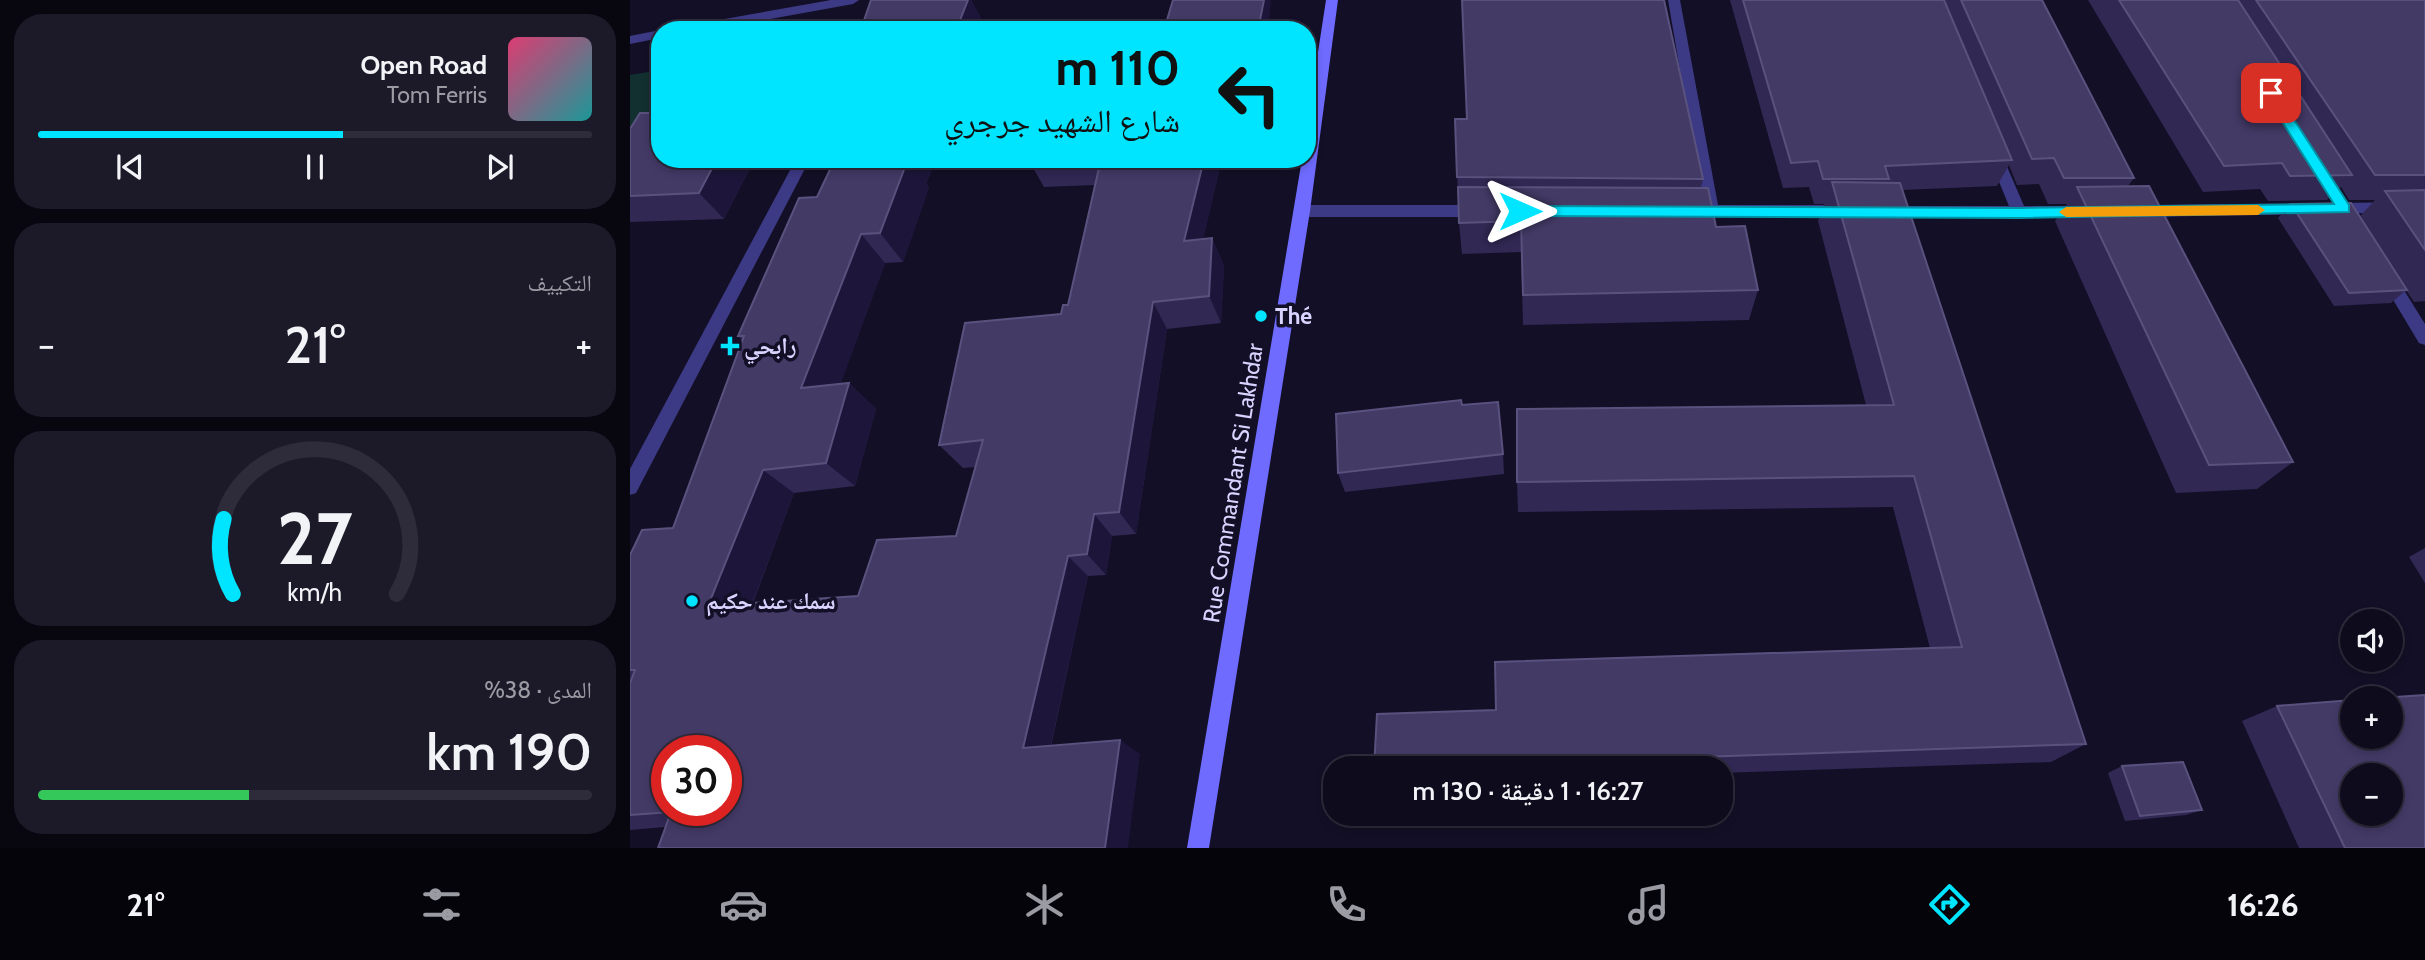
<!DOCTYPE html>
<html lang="ar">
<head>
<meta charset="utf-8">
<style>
	body { margin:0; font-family:Cabin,"Noto Naskh Arabic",sans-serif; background:#1c1929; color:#f1f3f6; direction:rtl; height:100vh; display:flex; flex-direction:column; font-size:26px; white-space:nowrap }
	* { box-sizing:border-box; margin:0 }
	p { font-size:23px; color:#9b9ba3 }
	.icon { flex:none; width:38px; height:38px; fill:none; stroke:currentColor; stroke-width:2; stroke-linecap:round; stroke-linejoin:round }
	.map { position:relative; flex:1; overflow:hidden; direction:ltr }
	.sheet { display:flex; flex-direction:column; gap:14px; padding:14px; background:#08060f; width:630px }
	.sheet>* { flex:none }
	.hud { position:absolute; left:21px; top:21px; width:665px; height:147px; border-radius:28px; box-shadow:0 4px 10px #0003,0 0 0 2px #2e2b3b; direction:rtl; background:#00e5ff; color:#111; overflow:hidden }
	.buttons { position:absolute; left:1710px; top:609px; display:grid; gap:14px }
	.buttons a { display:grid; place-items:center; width:63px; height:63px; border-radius:50%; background:#0e0b1c; box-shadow:0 4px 10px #0003,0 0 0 2px #2e2b3b; font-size:35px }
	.speed { position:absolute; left:21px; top:735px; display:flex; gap:14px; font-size:35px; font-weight:700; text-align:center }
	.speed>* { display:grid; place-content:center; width:91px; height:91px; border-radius:50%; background:#0e0b1c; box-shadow:0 4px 10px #0003,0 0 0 2px #2e2b3b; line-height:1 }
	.speed .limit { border:10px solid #d22; background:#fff; color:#111 }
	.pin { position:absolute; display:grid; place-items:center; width:60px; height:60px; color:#fff; margin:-30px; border-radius:14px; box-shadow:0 4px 10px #0006 }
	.me { position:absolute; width:77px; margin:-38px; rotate:90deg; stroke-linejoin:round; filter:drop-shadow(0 0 5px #0008) }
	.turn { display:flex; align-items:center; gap:24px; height:147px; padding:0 21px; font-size:32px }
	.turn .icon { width:91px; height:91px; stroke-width:2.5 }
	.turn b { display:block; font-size:49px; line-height:60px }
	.big { font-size:52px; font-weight:600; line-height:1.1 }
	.sheet .tile { flex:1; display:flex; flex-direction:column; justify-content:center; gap:10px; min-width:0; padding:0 24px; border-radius:28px; background:#1c1929 }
	.sheet .dial { align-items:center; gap:0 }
	.dial svg { height:182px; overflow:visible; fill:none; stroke:#2e2b3b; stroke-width:7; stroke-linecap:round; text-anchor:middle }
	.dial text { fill:#f1f3f6; stroke:none }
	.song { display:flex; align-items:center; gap:21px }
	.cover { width:84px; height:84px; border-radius:10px; background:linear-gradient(135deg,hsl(340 70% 55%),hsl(180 70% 35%)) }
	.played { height:7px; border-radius:4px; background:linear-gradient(90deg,#00e5ff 55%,#2e2b3b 55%) }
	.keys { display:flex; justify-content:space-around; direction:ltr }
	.heat { display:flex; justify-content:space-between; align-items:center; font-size:38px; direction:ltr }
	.charge { height:10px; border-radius:5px; background:linear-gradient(90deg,#34c759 38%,#2e2b3b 0) }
	.trip { position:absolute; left:693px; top:756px; width:410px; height:70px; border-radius:28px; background:#0e0b1c; box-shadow:0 4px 10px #0003,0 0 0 2px #2e2b3b; font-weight:600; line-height:70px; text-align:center; direction:rtl }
	.tab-bar { display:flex; height:112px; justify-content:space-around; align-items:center; background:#06040b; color:#9b9ba3 }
	.tab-bar .icon { width:49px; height:49px }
	.tab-bar .current { color:#00e5ff }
	.tab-bar b { font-size:32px; color:#f1f3f6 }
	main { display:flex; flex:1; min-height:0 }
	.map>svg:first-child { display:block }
	.green { fill:#12302f }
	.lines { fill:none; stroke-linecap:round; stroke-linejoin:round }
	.street { fill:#3d3a85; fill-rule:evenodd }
	.secondary { fill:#6f6bff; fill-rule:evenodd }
	.wall { fill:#312854 }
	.shaded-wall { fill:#1d163a }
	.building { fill:#433a66; stroke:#5a527e; stroke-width:2; fill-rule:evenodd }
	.route { fill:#00e5ff; stroke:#0095a6; stroke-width:2 }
	.slow { fill:#f59e0b }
	.poi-dot { fill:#00e5ff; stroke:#130f26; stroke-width:2.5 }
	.labels { text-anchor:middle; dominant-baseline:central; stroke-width:7; stroke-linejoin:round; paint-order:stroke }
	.poi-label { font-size:23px; font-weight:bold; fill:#d9d4ff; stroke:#130f26; text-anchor:start }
	.street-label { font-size:23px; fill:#d9d4ff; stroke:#130f26 }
</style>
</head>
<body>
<main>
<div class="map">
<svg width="1795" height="848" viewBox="0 0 1795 848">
	<rect width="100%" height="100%" fill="#130f26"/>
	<polygon class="green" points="30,70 30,142 0,144 0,75"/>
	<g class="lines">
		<g class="street">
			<polygon points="201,0 229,0 223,4 79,30 49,30 55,26"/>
			<polygon points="1038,0 1050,0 1088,205 1214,205 1222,211 1219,215 1055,214 1052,210 1055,206 1073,205"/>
			<polygon points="30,30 30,38 0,44 0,36"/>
			<polygon points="1365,150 1372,155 1394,206 1452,206 1457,208 1460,212 1457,216 1256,218 1248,212 1256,206 1379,206 1358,155"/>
			<polygon points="166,159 180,159 6,493 0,495 0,469"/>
			<polygon points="1795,202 1795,212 1508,217 1500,211 1508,205"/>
			<polygon points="672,205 850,205 858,211 850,217 672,217 664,211"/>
			<polygon points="1758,272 1764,274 1795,324 1795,345 1789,343 1750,278"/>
		</g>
		<polygon class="secondary" points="696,0 708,0 680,211 579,848 557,848 672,159 677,159 677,124"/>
	</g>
	<g class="wall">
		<polygon points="241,0 341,0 356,28 355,30 232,30 231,29"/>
		<polygon points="1100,0 1412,0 1504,178 1498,186 1663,462 1627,489 1546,493 1425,221 1437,204 1418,204 1409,184 1387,185 1379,165 1367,186 1272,190 1456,744 1421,762 1090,773 1090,768 744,768 866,710 1300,648 1263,507 888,512 887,482 1236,405 1188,221 1194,204 1184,204 1179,187 1153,188"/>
		<polygon points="1458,0 1795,0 1795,301 1784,302 1776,290 1761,303 1704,306 1648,218 1661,204 1730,216 1745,200 1719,200 1711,187 1697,200 1638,201 1630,189 1573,192"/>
		<polygon points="825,119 1073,179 1071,188 1086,227 1128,290 1119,320 893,325 891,252 832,254 829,223"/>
		<polygon points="0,129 123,162 94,219 0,222"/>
		<polygon points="205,159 306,159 296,184 299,187 273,262 255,263 210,384 219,383 246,409 225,486 164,493 123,603 228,596 326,536 345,467 333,468 309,445 431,314 438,305 465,185 414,187 398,159 592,159 573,239 582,238 594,266 591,323 537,329 506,534 482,536 476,575 458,576 421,746 510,754 35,827 0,830 0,555 43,528 112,340 108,336 187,197"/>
		<polygon points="832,405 873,454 874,474 715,492 708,473"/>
		<polygon points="1795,548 1795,583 1779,557"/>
		<polygon points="1647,706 1795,848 1669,848 1612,721"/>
		<polygon points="1492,766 1572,810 1556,815 1495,821 1478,773"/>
	</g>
	<g class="shaded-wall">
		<polygon points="338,0 341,0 356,28 355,30 326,30"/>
		<polygon points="631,0 641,0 639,20 642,30 628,30"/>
		<polygon points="87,159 121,159 123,162 94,219 69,193"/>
		<polygon points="275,159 306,159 296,184 299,187 273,262 250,233"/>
		<polygon points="574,159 592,159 566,269 554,241"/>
		<polygon points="231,234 255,263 200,413 171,388"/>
		<polygon points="582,238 594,266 591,323 579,296"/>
		<polygon points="523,302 537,329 506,534 489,512"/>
		<polygon points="219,383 246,409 225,486 196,463"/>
		<polygon points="133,470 164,493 114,625 78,606"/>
		<polygon points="464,514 482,536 476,575 457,554"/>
		<polygon points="438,556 458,576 417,762 393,748"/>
		<polygon points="490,740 510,754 498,848 475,848"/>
	</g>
	<g class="building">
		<polygon points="241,0 338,0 326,30 264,30 266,25 231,29"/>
		<polygon points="543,0 634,0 628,30 534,30"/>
		<polygon points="832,0 1034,0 1073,179 827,177 825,119 837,119"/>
		<polygon points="1113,0 1314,0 1382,160 1255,166 1259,179 1193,179 1188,161 1161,163"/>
		<polygon points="1331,0 1412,0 1504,178 1434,178 1424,158 1402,159"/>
		<polygon points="1489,0 1608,0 1722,175 1660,176 1652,163 1594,166"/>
		<polygon points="1626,0 1795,0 1795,175 1745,175"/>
		<polygon points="10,113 30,113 30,159 87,159 69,193 0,196 0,129"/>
		<path d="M205 159H278L250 233 231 234 171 388 219 383 196 463 133 470 78 606 228 596 247 540 326 536 353 440 309 445 335 323 431 314 433 305H438L471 159H574L554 241 582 238 579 296 523 302 489 512 464 514 457 554 438 556 393 748 490 740 475 848H28L41 812 0 815V683L5 670H0V555L12 530 43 528 114 336H108L169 198 187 197ZM37 751H96V810H37Z"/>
		<polygon points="1202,182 1270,183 1456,744 744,768 747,714 866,710 865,662 1332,647 1284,476 887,482 887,409 1264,405"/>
		<polygon points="1519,186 1663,462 1579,465 1447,187"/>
		<polygon points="828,187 1078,188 1086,227 1115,226 1128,290 893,295 891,221 829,223"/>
		<polygon points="1795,190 1795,250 1755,191"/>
		<polygon points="1721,203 1777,290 1719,293 1661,204"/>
		<polygon points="831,400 832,405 868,402 873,454 708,473 706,414"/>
		<path d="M1795 695V848H1715L1647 706 1722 700V737H1760V698H1750ZM1722 775H1760V814H1722Z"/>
		<polygon points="1553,762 1572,810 1510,816 1492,766"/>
	</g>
	<polygon class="route" points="1641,89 1645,90 1719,205 1719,212 1389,218 890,216 883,211 890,206 1389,208 1704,204 1634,93"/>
	<polygon class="slow" points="1628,205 1635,210 1628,215 1436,217 1429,212 1436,207"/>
	<g class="poi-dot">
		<circle cx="631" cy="316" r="7"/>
		<path d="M96.5 335.5h7v7h7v7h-7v7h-7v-7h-7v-7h7z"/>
		<circle cx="62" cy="601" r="7"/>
	</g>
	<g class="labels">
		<g class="poi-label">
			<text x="645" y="316">Thé</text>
			<text x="114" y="346">رابحي</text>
			<text x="76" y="601">سمك عند حكيم</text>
		</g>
		<g class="street-label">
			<text transform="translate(603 483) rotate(-81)">Rue Commandant Si Lakhdar</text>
		</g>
	</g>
</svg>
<div class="buttons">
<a><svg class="icon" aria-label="sound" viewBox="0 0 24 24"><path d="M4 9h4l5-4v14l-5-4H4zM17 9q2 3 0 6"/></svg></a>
<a>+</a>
<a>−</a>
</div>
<div class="speed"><div class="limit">30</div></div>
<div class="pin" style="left:1641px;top:93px;background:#d93025"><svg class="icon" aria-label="arrive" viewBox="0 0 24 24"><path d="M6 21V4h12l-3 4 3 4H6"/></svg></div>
<svg class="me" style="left:890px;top:211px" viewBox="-20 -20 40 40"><path d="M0-17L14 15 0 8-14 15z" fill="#00e5ff" stroke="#fff" stroke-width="4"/></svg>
<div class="trip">16:27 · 1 دقيقة · 130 m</div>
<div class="hud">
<div class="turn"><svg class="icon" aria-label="left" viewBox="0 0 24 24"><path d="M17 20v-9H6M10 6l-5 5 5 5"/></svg><div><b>110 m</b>شارع الشهيد جرجري</div></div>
</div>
</div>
<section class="sheet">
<div class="tile">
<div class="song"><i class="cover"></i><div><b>Open Road</b><p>Tom Ferris</p></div></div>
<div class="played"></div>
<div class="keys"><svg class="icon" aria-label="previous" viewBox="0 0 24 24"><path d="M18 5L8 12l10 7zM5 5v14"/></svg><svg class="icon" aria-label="pause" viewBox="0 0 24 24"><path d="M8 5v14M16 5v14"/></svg><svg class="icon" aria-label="next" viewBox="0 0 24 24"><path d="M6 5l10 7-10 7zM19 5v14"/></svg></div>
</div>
<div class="tile"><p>التكييف</p>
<div class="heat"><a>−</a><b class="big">21°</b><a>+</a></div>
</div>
<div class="tile dial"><svg viewBox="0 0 100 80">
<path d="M14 69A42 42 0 1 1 86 69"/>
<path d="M14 69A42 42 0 0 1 10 36" stroke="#00e5ff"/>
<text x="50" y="56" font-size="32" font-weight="700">27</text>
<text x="50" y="72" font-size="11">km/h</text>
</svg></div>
<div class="tile"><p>المدى · 38%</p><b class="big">190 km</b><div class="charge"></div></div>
</section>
</main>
<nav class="tab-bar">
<b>16:26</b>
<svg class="icon current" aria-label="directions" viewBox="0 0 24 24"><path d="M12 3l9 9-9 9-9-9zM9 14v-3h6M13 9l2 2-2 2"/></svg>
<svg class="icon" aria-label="music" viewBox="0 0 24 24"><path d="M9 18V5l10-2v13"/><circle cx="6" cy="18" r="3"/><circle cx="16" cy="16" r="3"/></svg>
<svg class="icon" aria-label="phone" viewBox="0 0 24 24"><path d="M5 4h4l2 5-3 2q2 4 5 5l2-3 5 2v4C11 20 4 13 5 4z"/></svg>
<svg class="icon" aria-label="climate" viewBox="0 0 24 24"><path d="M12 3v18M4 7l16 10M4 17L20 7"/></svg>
<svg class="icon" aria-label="car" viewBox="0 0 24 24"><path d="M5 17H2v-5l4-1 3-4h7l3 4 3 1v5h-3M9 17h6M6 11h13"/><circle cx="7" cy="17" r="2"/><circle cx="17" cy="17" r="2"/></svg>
<svg class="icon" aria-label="filters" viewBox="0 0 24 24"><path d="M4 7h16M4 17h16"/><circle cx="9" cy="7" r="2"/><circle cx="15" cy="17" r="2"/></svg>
<b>21°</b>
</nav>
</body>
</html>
